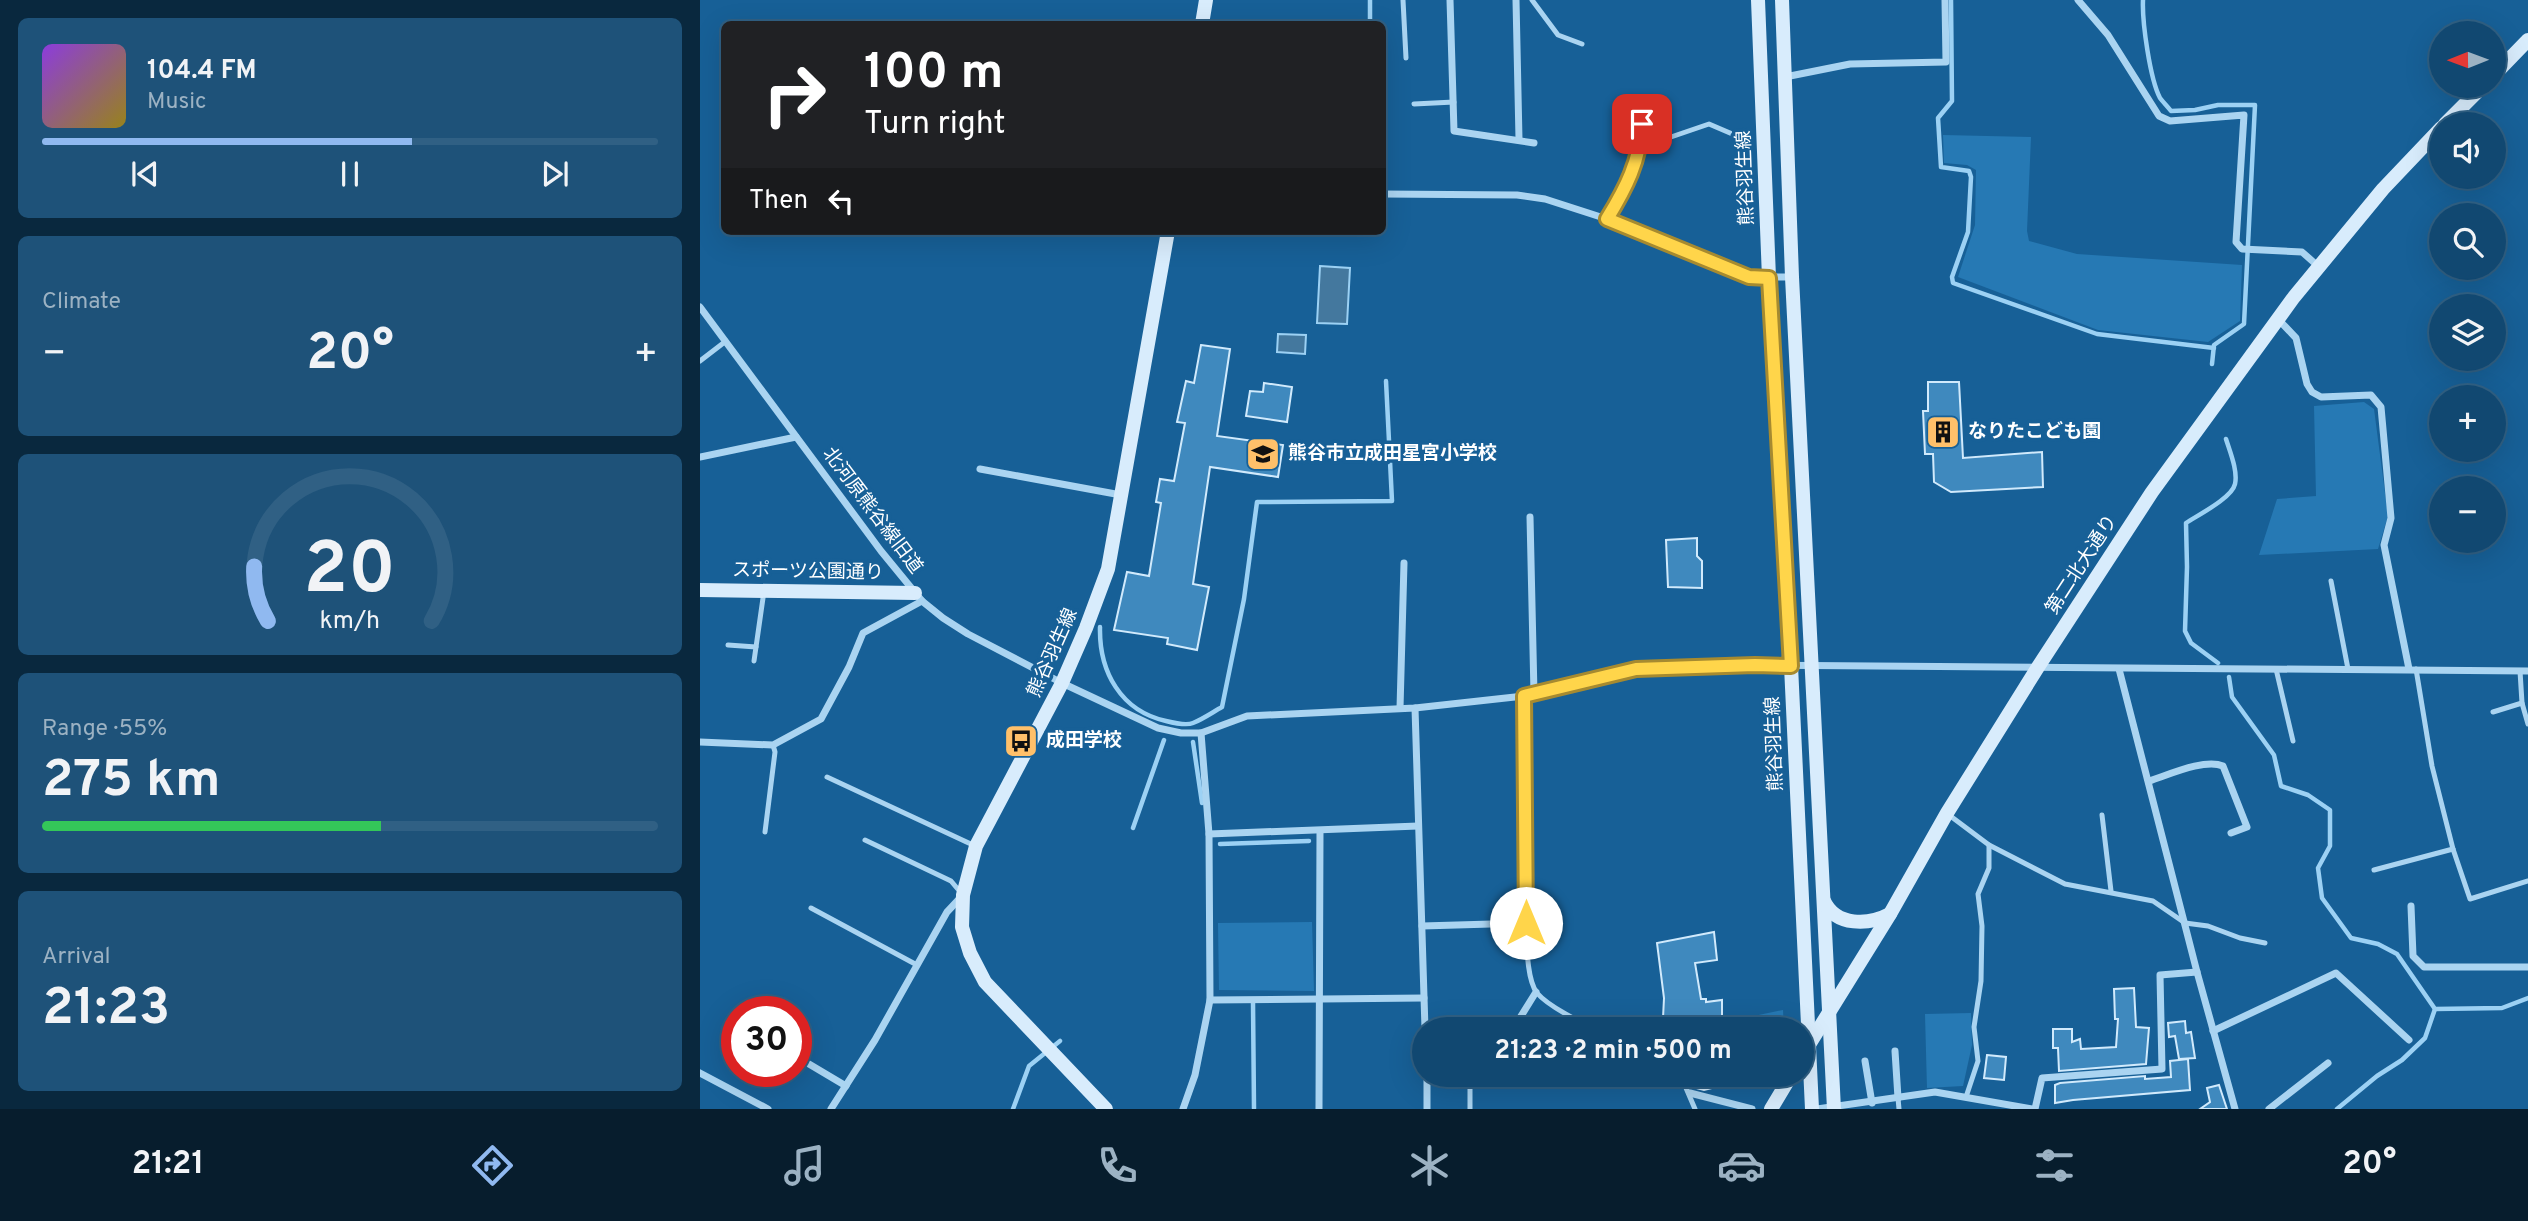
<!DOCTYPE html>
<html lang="en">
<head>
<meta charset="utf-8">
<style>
	body { margin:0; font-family:Overpass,"Noto Sans JP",sans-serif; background:#1e5279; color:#f1f3f6; height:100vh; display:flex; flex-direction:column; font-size:26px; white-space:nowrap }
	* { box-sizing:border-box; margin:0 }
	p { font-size:23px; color:#9cb2c3 }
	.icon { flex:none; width:38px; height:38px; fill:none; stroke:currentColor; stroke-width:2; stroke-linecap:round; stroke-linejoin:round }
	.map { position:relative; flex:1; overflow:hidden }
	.sheet { display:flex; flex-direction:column; gap:18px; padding:18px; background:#09283e; width:700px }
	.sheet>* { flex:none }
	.hud { position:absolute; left:21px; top:21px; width:665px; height:214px; border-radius:10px; box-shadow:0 7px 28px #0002,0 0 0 2px #306084; background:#202124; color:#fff; overflow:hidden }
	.needle { width:46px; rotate:269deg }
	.tools { position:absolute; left:1729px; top:21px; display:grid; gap:14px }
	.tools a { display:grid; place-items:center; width:77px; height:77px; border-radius:50%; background:#114871; box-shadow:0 7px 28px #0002,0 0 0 2px #306084; font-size:35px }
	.speed { position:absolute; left:21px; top:996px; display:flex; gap:14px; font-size:35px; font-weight:700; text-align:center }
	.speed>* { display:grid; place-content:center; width:91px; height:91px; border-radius:50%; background:#114871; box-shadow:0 7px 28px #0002,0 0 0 2px #306084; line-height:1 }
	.speed .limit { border:10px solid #d22; background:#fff; color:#111 }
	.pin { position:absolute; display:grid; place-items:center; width:60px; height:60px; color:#fff; margin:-30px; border-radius:14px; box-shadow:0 4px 10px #0006 }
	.me { position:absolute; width:77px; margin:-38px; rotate:0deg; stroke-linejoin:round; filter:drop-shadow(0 0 5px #0008) }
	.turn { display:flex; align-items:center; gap:24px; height:147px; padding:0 28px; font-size:32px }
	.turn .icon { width:91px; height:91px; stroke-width:2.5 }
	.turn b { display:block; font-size:49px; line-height:60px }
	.then { display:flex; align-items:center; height:66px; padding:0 28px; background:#0003; gap:14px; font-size:26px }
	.big { font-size:52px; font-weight:700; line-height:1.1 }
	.sheet .tile { flex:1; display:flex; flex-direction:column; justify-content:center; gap:10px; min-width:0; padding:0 24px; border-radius:10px; background:#1e5279 }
	.sheet .dial { align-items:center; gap:0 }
	.dial svg { height:182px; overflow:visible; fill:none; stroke:#306084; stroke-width:7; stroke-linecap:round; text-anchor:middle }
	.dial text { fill:#f1f3f6; stroke:none }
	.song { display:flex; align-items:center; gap:21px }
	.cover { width:84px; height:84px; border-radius:10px; background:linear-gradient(135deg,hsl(270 70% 55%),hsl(50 70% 35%)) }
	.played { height:7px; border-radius:4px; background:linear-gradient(90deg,#90b9f0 60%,#306084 60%) }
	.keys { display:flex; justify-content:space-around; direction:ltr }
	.heat { display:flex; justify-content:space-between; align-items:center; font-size:38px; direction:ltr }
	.charge { height:10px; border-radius:5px; background:linear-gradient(90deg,#34c759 55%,#306084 0) }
	.trip { position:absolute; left:712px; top:1017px; width:402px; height:70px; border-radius:35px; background:#114871; box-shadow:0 7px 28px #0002,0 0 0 2px #306084; font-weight:700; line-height:70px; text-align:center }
	.dock { display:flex; height:112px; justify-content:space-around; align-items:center; background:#071d2d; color:#9cb2c3 }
	.dock .icon { width:49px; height:49px }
	.dock .current { color:#90b9f0 }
	.dock b { font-size:32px; color:#f1f3f6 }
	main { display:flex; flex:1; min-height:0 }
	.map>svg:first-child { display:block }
	.green { fill:#2679b4 }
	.water { fill:#44789e; stroke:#9cd1f4; stroke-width:2 }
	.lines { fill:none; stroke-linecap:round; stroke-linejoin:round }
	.stream { stroke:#9cd1f4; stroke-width:4.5 }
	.building { fill:#3f89be; stroke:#d1eafc; stroke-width:2 }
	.lane { stroke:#aad4f1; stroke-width:5 }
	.street { stroke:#aad4f1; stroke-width:7 }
	.secondary { stroke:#d8ecfc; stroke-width:14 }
	.route-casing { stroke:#a68a30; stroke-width:18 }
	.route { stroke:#ffd54a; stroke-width:12 }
	.labels { text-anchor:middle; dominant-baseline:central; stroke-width:7; stroke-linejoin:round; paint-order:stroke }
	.street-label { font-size:19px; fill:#fff; stroke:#176097 }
	.poi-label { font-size:19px; font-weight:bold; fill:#fff; stroke:#176097; text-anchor:start }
</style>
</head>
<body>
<main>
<section class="sheet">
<div class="tile">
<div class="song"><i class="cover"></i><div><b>104.4 FM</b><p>Music</p></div></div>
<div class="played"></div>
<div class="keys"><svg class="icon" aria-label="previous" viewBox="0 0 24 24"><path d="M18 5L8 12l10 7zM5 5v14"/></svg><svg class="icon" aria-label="pause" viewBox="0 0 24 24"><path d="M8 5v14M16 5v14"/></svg><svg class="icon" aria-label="next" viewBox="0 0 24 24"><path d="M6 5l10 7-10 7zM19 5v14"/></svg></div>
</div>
<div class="tile"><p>Climate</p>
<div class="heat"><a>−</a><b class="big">20°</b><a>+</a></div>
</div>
<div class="tile dial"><svg viewBox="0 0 100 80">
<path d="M14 69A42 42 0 1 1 86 69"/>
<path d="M14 69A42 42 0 0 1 8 45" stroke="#90b9f0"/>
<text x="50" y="56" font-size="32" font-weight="700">20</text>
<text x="50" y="72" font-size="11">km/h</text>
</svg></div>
<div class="tile"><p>Range · 55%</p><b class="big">275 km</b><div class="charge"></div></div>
<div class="tile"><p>Arrival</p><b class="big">21:23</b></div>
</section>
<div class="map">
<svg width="1828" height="1109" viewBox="0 0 1828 1109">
	<rect width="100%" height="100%" fill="#176097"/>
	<g class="green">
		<polygon points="1243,135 1331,137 1327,231 1329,241 1377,254 1542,265 1540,321 1508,342 1398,330 1258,277 1275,225 1276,170 1267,165 1244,163"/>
		<polygon points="1664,402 1674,409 1688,516 1678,549 1559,555 1577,499 1616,496 1614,406"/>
		<polygon points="612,922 614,991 519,990 518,923"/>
		<polygon points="1083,1010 1084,1029 1051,1029 1049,1017"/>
		<polygon points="1271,1013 1272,1045 1263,1086 1227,1088 1225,1014"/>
	</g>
	<g class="water">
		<polygon points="620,266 650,268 647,324 617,323"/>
		<polygon points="578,334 606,335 605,354 577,352"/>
	</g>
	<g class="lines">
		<g class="stream">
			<polyline points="670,0 670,24"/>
			<polyline points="1251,0 1252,101 1238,118 1241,167 1269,171 1271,177 1268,232 1252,277 1253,283 1397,334 1514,348"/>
			<path d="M1443 0C1442 22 1450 79 1460 98 1463 102 1468 107 1471 111L1495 110 1518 105H1555L1544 324 1514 345 1512 364"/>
			<path d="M400 627C399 672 421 711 466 721 474 723 486 726 493 723 503 719 513 712 522 707L544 599 557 502 692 501 686 381"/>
			<path d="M1518 663 1491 643 1485 631 1487 567 1486 523C1498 515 1532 498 1535 484 1538 471 1530 452 1526 439"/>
			<polyline points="1529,677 1532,697 1574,755 1581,786 1608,795 1630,810 1630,846 1618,868 1622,898 1651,938 1678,944 1697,954 1735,1009 1802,1008 1828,998"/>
			<polyline points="493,742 502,803"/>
			<polyline points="433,828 464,740"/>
			<polyline points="520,844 609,841"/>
			<polyline points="553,1002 554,1108"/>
			<polyline points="313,1109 329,1066 360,1041"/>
			<polyline points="1637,1109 1677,1076 1702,1060 1725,1038 1735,1009"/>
		</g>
	</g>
	<g class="building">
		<polygon points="501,345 530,349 517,436 583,445 578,477 510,467 493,584 509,587 497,650 467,644 468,638 414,630 427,572 449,576 461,503 456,502 460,479 474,481 485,423 477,422 486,381 494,383"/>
		<polygon points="1228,382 1259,382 1263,458 1342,452 1343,487 1251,492 1234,482 1233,454 1225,454 1223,411 1228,411"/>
		<polygon points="564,383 592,387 587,422 546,416 550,391 563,392"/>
		<polygon points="997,538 997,556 1002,561 1002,588 968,587 966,540"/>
		<polygon points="1014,932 1017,960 995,963 1001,999 1006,999 1006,1002 1022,1000 1022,1017 1026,1029 939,1029 939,1026 963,1018 964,998 957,943"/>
		<polygon points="1434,988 1436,1027 1449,1028 1446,1064 1359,1071 1358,1048 1353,1048 1353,1029 1372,1029 1372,1042 1380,1039 1381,1049 1416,1047 1418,1019 1415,1019 1414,989"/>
		<polygon points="1485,1021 1486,1033 1491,1032 1495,1058 1479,1059 1475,1036 1469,1037 1468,1023"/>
		<polygon points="1287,1055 1306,1057 1304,1080 1284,1078"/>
		<polygon points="1488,1059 1490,1090 1373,1100 1355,1103 1355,1085 1360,1083 1445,1076 1445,1079 1471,1077 1470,1061"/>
		<polygon points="994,1074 1012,1074 1012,1078 1032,1083 1004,1090 996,1088"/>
		<polygon points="1519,1085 1527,1109 1500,1109 1510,1102 1507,1088"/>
	</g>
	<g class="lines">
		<g class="lane">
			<polyline points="703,0 706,58"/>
			<polyline points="832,0 858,35 882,44"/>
			<polyline points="714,104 754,102"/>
			<polyline points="941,143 968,138 1009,124 1051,142"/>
			<polyline points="0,361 26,341"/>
			<polyline points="1631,581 1648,669"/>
			<polyline points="28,645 56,647"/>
			<polyline points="54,661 64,591"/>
			<polyline points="1576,669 1593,741"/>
			<polyline points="1716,669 1732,766 1753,849 1770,899 1828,881"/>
			<polyline points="1820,671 1822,703 1828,724"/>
			<polyline points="1793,712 1822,703"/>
			<polyline points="127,777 273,845"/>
			<polyline points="1249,815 1289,845 1365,884 1453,901 1485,923 1508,926 1540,938 1565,943"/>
			<polyline points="1402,815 1411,891"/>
			<polyline points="65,832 75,752 73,745"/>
			<polyline points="165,840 251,881 262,894"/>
			<polyline points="1674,870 1753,849"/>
			<polyline points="111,908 217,965"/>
			<path d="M826 923C827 940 826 979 837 993 848 1006 881 1023 897 1029"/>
			<polyline points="770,1074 770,1109"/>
			<polyline points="980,1074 995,1109"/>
			<polyline points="1266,1097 1278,1061 1274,1027 1281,981 1282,926 1278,894 1289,868 1289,845"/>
			<polyline points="1198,1098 1199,1109"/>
		</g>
		<g class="street">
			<polyline points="750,0 754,131 834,143"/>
			<polyline points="816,0 819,139"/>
			<polyline points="1378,0 1408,35 1459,116 1470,121 1544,115 1536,242 1542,249 1602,252 1619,267"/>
			<polyline points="1085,77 1150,64 1246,62 1245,0"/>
			<polyline points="682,194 817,195 845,199 907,219 1049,277 1092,277"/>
			<path d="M907 219C926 188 940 161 942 124"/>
			<polyline points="0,307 181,551 222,601 243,618 268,634 362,683 458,728 481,733 501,733 547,716 715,708 824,696 936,669 1055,665 1828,671"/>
			<polyline points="1578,319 1596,338 1607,384 1612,392 1621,397 1671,395 1681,407 1691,518 1684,545 1709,669"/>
			<polyline points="0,457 96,437"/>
			<polyline points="280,469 421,495"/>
			<polyline points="830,517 834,694"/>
			<polyline points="1419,669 1497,972 1535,1109"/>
			<polyline points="700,708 704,563"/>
			<polyline points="715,708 725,1029"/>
			<polyline points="0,742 73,745 121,719 149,667 163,633 222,601"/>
			<path d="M1449 781C1468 775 1505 758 1523 766L1547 827 1531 833"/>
			<polyline points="509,834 718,826"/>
			<polyline points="1711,906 1713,956 1724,967 1828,967"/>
			<polyline points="722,926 826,923 824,696"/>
			<polyline points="510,1000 724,998"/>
			<polyline points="813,1029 836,992"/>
			<polyline points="1513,1031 1636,973 1709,1040"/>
			<polyline points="1195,1051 1198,1098"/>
			<polyline points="1165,1061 1172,1103"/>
			<polyline points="109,1064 146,1086"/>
			<polyline points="0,1073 68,1109"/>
			<polyline points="727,1074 727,1109"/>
			<polyline points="990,1093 1052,1109"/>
			<polyline points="131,1109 175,1040 247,912 262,896"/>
			<polyline points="483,1109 495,1075 510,1000 509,834 501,733"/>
			<polyline points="619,1109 620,831"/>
			<polyline points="1117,1109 1235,1092 1332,1109"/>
			<polyline points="1335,1109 1342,1078 1462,1069 1460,975 1497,972"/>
			<polyline points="1569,1109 1628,1063"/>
		</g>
		<g class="secondary">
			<polyline points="1058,0 1069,278 1091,666 1112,1109"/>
			<polyline points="1082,0 1092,277 1134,1109"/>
			<polyline points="502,24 506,0"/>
			<polyline points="1794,75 1828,40"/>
			<polyline points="1745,124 1783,86"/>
			<polyline points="0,590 215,593"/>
			<path d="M1124 901C1136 927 1169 925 1190 914"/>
			<polyline points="1102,1056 1190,914 1247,813 1338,667 1452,492 1594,297 1683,189 1741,128"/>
			<polyline points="406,1109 285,982 270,953 262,927 263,895 276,846 362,683 386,628 408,569 468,231"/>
			<polyline points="1071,1109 1092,1074"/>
		</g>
	</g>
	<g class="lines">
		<g class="route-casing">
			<path id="route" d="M826 923 824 696 936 669 1055 665 1091 666 1069 278 1049 277 907 219C926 188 940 161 942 124"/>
		</g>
		<use href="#route" class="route"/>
	</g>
	<defs>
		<g id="building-square" transform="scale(1.75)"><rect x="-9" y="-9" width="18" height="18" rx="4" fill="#ffc06a" stroke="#176097"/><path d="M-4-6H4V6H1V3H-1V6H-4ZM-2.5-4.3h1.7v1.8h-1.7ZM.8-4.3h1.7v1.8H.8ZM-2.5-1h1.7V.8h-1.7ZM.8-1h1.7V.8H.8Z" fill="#111"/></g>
		<g id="school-square" transform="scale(1.75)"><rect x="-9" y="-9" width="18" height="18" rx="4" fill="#ffc06a" stroke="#176097"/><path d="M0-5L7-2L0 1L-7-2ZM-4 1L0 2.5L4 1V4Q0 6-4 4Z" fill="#111"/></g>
		<g id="bus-square" transform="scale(1.75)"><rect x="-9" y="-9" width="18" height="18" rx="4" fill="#ffc06a" stroke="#176097"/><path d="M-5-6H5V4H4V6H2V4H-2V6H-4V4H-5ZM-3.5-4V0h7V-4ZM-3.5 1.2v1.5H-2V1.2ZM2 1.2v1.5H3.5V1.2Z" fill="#111"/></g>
	</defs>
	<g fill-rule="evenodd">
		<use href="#building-square" x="1243" y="432"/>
		<use href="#school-square" x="563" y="454"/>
		<use href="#bus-square" x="321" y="741"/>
	</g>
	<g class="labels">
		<g class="street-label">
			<text transform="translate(1046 178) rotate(-92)">熊谷羽生線</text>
			<text transform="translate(172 511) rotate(53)">北河原熊谷線旧道</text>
			<text transform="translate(1382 565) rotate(-57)">第二北大通り</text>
			<text transform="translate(108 572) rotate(1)">スポーツ公園通り</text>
			<text transform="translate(353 653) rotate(-66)">熊谷羽生線</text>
			<text transform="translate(1075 744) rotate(-92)">熊谷羽生線</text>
		</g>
		<g class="poi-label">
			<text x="1268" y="432">なりたこども園</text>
			<text x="588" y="454">熊谷市立成田星宮小学校</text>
			<text x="346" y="741">成田学校</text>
		</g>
	</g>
</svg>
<div class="tools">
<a><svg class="needle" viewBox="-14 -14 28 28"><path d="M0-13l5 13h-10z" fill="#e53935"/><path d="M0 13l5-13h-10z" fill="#9cb2c3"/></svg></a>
<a><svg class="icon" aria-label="sound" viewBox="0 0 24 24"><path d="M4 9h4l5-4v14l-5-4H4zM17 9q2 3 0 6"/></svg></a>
<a><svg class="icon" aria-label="search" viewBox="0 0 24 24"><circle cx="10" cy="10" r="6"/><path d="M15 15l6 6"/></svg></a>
<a><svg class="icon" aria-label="layers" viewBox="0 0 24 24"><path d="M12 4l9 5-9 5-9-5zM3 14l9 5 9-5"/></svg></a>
<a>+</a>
<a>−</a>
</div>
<div class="speed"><div class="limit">30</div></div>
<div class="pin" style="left:942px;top:124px;background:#d93025"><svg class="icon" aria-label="arrive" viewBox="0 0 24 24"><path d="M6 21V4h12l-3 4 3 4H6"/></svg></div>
<svg class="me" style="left:826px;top:923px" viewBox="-20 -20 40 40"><circle r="19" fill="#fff"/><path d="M0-13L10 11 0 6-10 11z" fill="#ffd54a"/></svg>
<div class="trip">21:23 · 2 min · 500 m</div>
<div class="hud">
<div class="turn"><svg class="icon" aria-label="right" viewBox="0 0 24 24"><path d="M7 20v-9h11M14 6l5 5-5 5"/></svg><div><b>100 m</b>Turn right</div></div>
<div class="then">Then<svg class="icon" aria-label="left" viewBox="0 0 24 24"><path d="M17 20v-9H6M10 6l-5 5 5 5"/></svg></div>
</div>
</div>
</main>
<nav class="dock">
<b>21:21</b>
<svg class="icon current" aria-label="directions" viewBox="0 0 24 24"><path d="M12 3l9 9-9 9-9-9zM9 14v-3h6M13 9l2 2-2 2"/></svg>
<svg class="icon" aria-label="music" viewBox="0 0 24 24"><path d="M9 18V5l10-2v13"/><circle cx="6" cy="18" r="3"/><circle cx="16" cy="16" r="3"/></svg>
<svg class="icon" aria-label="phone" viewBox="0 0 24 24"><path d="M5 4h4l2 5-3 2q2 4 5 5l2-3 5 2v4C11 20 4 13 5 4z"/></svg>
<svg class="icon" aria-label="climate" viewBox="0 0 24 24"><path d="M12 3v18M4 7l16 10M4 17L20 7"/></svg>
<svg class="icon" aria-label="car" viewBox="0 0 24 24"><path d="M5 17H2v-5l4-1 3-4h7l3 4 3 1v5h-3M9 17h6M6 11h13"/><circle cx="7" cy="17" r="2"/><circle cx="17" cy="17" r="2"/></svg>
<svg class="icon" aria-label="filters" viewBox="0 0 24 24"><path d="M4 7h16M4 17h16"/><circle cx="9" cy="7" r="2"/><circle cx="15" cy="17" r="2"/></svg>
<b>20°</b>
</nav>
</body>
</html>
